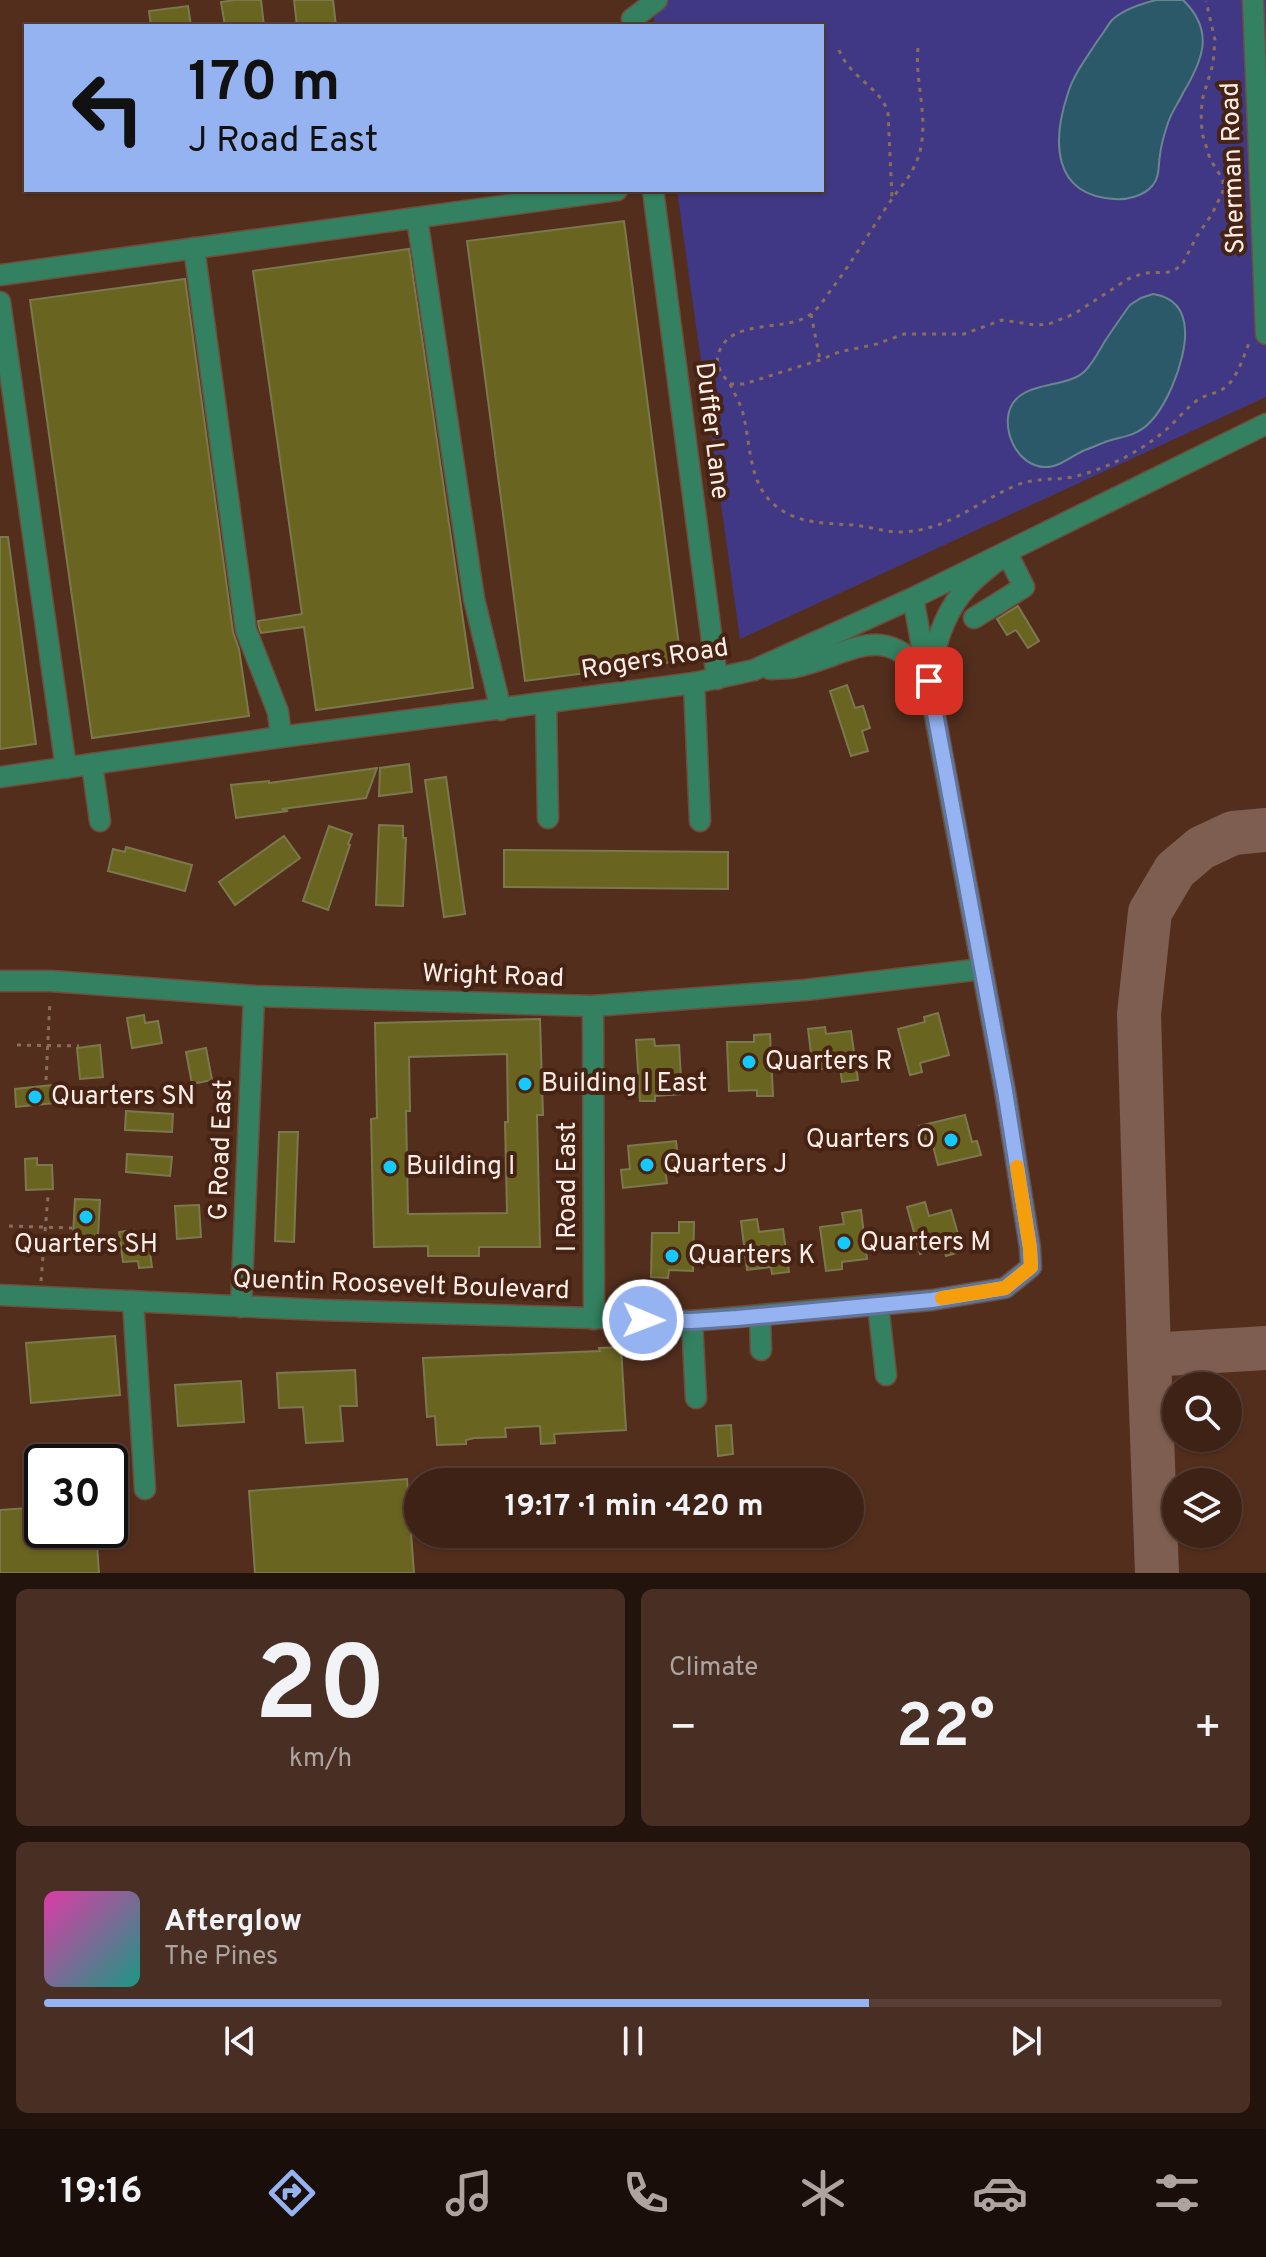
<!DOCTYPE html>
<html lang="en">
<head>
<meta charset="utf-8">
<style>
	body { margin:0; font-family:Overpass,sans-serif; background:#492f23; color:#f1f3f6; height:100vh; display:flex; flex-direction:column; font-size:30px; white-space:nowrap }
	* { box-sizing:border-box; margin:0 }
	p { font-size:26px; color:#ada4a1 }
	.icon { flex:none; width:44px; height:44px; fill:none; stroke:currentColor; stroke-width:2; stroke-linecap:round; stroke-linejoin:round }
	.map { position:relative; height:1573px; overflow:hidden }
	.drawer { display:flex; flex-direction:column; gap:16px; padding:16px; background:#22130c; flex:1 }
	.drawer>* { flex:none }
	.banner { position:absolute; left:24px; top:24px; width:800px; height:168px; border-radius:0px; box-shadow:0 2px 6px #0004,0 0 0 2px #573f35; background:#95b2f1; color:#111; overflow:hidden }
	.buttons { position:absolute; left:1162px; top:1372px; display:grid; gap:16px }
	.buttons a { display:grid; place-items:center; width:80px; height:80px; border-radius:50%; background:#3e2216; box-shadow:0 2px 6px #0004,0 0 0 2px #573f35; font-size:40px }
	.speed { position:absolute; left:24px; top:1444px; display:flex; gap:16px; font-size:40px; font-weight:700; text-align:center }
	.speed>* { display:grid; place-content:center; width:104px; height:104px; border-radius:50%; background:#3e2216; box-shadow:0 2px 6px #0004,0 0 0 2px #573f35; line-height:1 }
	.speed .limit { border:4px solid #111; border-radius:12px; background:#fff; color:#111 }
	.pin { position:absolute; display:grid; place-items:center; width:68px; height:68px; color:#fff; margin:-34px; border-radius:16px; box-shadow:0 4px 12px #0006 }
	.me { position:absolute; width:88px; margin:-44px; rotate:91deg; stroke-linejoin:round; filter:drop-shadow(0 0 6px #0008) }
	.turn { display:flex; align-items:center; gap:28px; height:168px; padding:0 32px; font-size:36px }
	.turn .icon { width:104px; height:104px; stroke-width:2.5 }
	.turn b { display:block; font-size:56px; line-height:68px }
	.big { font-size:60px; font-weight:700; line-height:1.1 }
	.drawer .card { flex:1; display:flex; flex-direction:column; justify-content:center; gap:12px; min-width:0; padding:0 28px; border-radius:12px; background:#492f23 }
	.drawer .dial { align-items:center; gap:0 }
	.dial b { font-size:104px; line-height:1 }
	.song { display:flex; align-items:center; gap:24px }
	.cover { width:96px; height:96px; border-radius:12px; background:linear-gradient(135deg,hsl(320 70% 55%),hsl(170 70% 35%)) }
	.played { height:8px; border-radius:4px; background:linear-gradient(90deg,#95b2f1 70%,#573f35 70%) }
	.keys { display:flex; justify-content:space-around; direction:ltr }
	.heat { display:flex; justify-content:space-between; align-items:center; font-size:44px; direction:ltr }
	.drawer .tiles { flex:1; display:grid; gap:16px; grid-template-columns:1fr 1fr }
	.card:last-child { grid-column:span 2 }
	.trip { position:absolute; left:404px; top:1468px; width:460px; height:80px; border-radius:40px; background:#3e2216; box-shadow:0 2px 6px #0004,0 0 0 2px #573f35; font-weight:700; line-height:80px; text-align:center }
	.tabs { display:flex; height:128px; justify-content:space-around; align-items:center; background:#190e09; color:#ada4a1 }
	.tabs .icon { width:56px; height:56px }
	.tabs .on { color:#95b2f1 }
	.tabs b { font-size:36px; color:#f1f3f6 }
	.map>svg:first-child { display:block }
	.green { fill:#403884 }
	.water { fill:#2b596a; stroke:#6a8590; stroke-width:2 }
	.lines { fill:none; stroke-linecap:round; stroke-linejoin:round }
	.taxiway { stroke:#7d5e50; stroke-width:44 }
	.building { fill:#6a6421; stroke:#7c784e; stroke-width:2; fill-rule:evenodd }
	.minor-casing { stroke:#6e4d3d; stroke-width:23 }
	.path { stroke:#8a6d5f; stroke-width:3; stroke-dasharray:4 6; stroke-linecap:butt }
	.minor { stroke:#338161; stroke-width:20 }
	.route-casing { stroke:#61749d; stroke-width:20 }
	.route { stroke:#95b2f1; stroke-width:14 }
	.slow { stroke:#f59e0b; stroke-width:14 }
	.poi-dot { fill:#13cafb; stroke:#472313; stroke-width:3 }
	.labels { text-anchor:middle; dominant-baseline:central; stroke-width:8; stroke-linejoin:round; paint-order:stroke }
	.street-label { font-size:26px; fill:#fcede7; stroke:#472313 }
	.poi-label { font-size:26px; fill:#fcede7; stroke:#472313; text-anchor:start }
</style>
</head>
<body>
<div class="map">
<svg width="1266" height="1573" viewBox="0 0 1266 1573">
	<rect width="100%" height="100%" fill="#532e1d"/>
	<polygon class="green" points="651,0 1266,0 1266,397 740,639 677,190 822,190 822,26 655,26"/>
	<g class="water">
		<path d="M1156 0H1183C1215 31 1203 60 1183 93 1178 104 1170 114 1167 126 1164 135 1161 146 1160 155 1158 166 1160 176 1153 185 1144 196 1128 200 1114 199 1052 195 1052 141 1068 93 1074 74 1087 57 1098 40 1103 34 1107 26 1112 20 1124 9 1140 4 1156 0Z"/>
		<path d="M1153 294C1173 297 1184 309 1185 330 1187 359 1164 419 1137 432 1128 437 1117 438 1108 441 1100 444 1093 447 1085 450 1073 455 1060 467 1046 467 1017 468 998 426 1013 403 1028 381 1068 388 1085 371 1093 363 1099 351 1105 341 1113 329 1121 317 1130 305L1141 298Z"/>
	</g>
	<g class="lines">
		<g class="taxiway">
			<polyline points="1149,1355 1266,1348"/>
			<polyline points="1157,1573 1149,1355 1139,1014 1150,912 1175,870 1201,848 1233,833 1266,830"/>
		</g>
	</g>
	<g class="building">
		<polygon points="235,0 261,0 264,26 225,26 221,2"/>
		<polygon points="294,0 333,0 336,26 297,26"/>
		<polygon points="188,6 191,26 151,26 149,11"/>
		<polygon points="624,221 681,661 525,681 467,241"/>
		<polygon points="409,249 473,688 316,710 304,627 261,633 259,627 258,621 302,614 253,271"/>
		<polygon points="185,279 233,632 239,649 249,716 92,738 30,300"/>
		<polygon points="0,537 8,537 36,744 0,749"/>
		<polygon points="1018,606 1039,641 1028,648 1016,630 1007,635 997,619"/>
		<polygon points="847,685 855,708 863,706 870,728 862,731 868,751 851,756 830,691"/>
		<polygon points="409,764 412,792 379,796 380,768"/>
		<polygon points="377,768 366,798 282,809 288,811 236,818 231,785 269,781 269,783"/>
		<polygon points="446,777 465,914 444,917 425,780"/>
		<polygon points="379,825 403,826 403,838 406,838 403,906 376,905"/>
		<polygon points="329,826 352,834 348,844 350,845 328,910 303,901"/>
		<polygon points="284,836 300,858 235,905 219,882"/>
		<polygon points="126,847 192,865 185,891 108,871 113,849 125,852"/>
		<polygon points="504,850 728,852 728,889 504,887"/>
		<polygon points="938,1013 949,1055 920,1063 922,1072 910,1075 898,1029 925,1022 924,1017"/>
		<polygon points="144,1015 145,1023 158,1021 162,1043 132,1048 127,1018"/>
		<path d="M540 1019 543 1115H537L540 1247H479V1256H428V1246L374 1247 371 1119 377 1118 375 1023ZM507 1054 508 1122H505L507 1213 408 1214 406 1111H410L409 1057Z"/>
		<polygon points="825,1027 826,1034 851,1031 858,1080 842,1082 840,1067 813,1070 808,1029"/>
		<polygon points="770,1034 773,1096 757,1096 757,1090 729,1091 727,1042 754,1042 754,1035"/>
		<polygon points="654,1039 655,1046 679,1045 682,1094 655,1096 655,1101 640,1101 636,1040"/>
		<polygon points="100,1045 103,1077 80,1079 77,1048"/>
		<polygon points="206,1048 212,1080 192,1084 186,1052"/>
		<polygon points="52,1085 54,1103 16,1107 15,1089"/>
		<polygon points="126,1111 173,1114 172,1132 125,1130"/>
		<polygon points="965,1115 972,1142 977,1141 981,1155 938,1165 931,1138 923,1140 919,1126"/>
		<polygon points="279,1132 298,1132 294,1242 275,1241"/>
		<polygon points="676,1141 678,1159 664,1160 667,1183 623,1188 621,1170 630,1169 628,1146"/>
		<polygon points="127,1154 172,1157 170,1176 126,1172"/>
		<polygon points="37,1158 37,1165 52,1165 53,1189 26,1190 25,1159"/>
		<polygon points="75,1199 100,1200 98,1236 73,1235"/>
		<polygon points="925,1202 929,1216 951,1210 963,1251 946,1256 943,1247 920,1254 907,1207"/>
		<polygon points="199,1205 201,1237 177,1239 175,1206"/>
		<polygon points="861,1210 867,1259 842,1262 842,1269 826,1271 820,1227 844,1224 842,1213"/>
		<polygon points="757,1219 759,1232 783,1229 789,1272 772,1274 771,1267 747,1270 741,1221"/>
		<polygon points="679,1222 694,1222 693,1271 669,1270 668,1278 651,1277 652,1233 679,1233"/>
		<polygon points="134,1230 135,1239 148,1237 152,1267 139,1268 138,1261 123,1262 119,1232"/>
		<polygon points="115,1336 120,1395 31,1403 26,1343"/>
		<polygon points="621,1347 626,1430 554,1434 555,1443 541,1444 540,1426 505,1428 506,1437 474,1438 466,1440 466,1444 437,1445 435,1416 427,1417 423,1358 600,1351 599,1348"/>
		<polygon points="355,1370 357,1406 340,1406 343,1441 306,1443 303,1407 279,1408 277,1373"/>
		<polygon points="241,1381 244,1422 178,1426 175,1385"/>
		<polygon points="731,1425 733,1454 718,1456 716,1426"/>
		<polygon points="407,1479 414,1573 255,1573 249,1491"/>
		<polygon points="42,1507 42,1530 96,1530 99,1573 0,1573 0,1510"/>
	</g>
	<g class="lines">
		<g class="minor-casing">
			<g id="minor">
				<polyline points="1253,0 1266,334"/>
				<polyline points="632,19 657,0"/>
				<polyline points="653,190 717,679"/>
				<polyline points="417,218 474,599 501,710"/>
				<polyline points="194,248 246,630 278,712 281,737"/>
				<polyline points="0,275 617,190"/>
				<polyline points="0,302 66,768"/>
				<path d="M770 669C778 668 787 669 795 667 848 656 884 618 926 677"/>
				<path d="M931 669C936 640 947 609 967 587 979 574 993 564 1007 553L1024 587 974 618"/>
				<polyline points="694,683 700,821"/>
				<polyline points="546,704 548,818"/>
				<polyline points="92,764 100,821"/>
				<polyline points="0,777 281,737 694,683 754,670 913,598 1266,424"/>
				<polyline points="0,981 51,981 254,996 593,1006 805,990 982,969"/>
				<polyline points="593,1006 594,1319"/>
				<polyline points="0,1295 321,1310 692,1321 932,1300 1005,1288 1031,1267 1030,1248 1005,1091 913,598"/>
				<polyline points="133,1301 145,1489"/>
				<polyline points="878,1305 886,1375"/>
				<polyline points="241,1307 254,996"/>
				<polyline points="760,1316 761,1350"/>
				<polyline points="692,1321 696,1398"/>
			</g>
		</g>
		<g class="path">
			<path d="M918 48C915 79 926 109 922 140 921 150 918 160 913 169 908 180 899 188 892 199 871 229 853 261 831 290 825 298 819 308 811 314 787 333 732 317 719 352 714 364 722 375 730 384H744L820 360 839 352 877 344 904 334H964L1002 320 1035 325 1049 324 1074 314 1128 279 1144 273 1170 272 1176 269 1182 265 1197 236 1212 214 1223 191V180L1210 159 1202 133 1201 112 1203 97 1213 64 1215 40 1206 1"/>
			<path d="M839 50C850 78 879 86 888 112L892 198"/>
			<polyline points="811,314 820,360"/>
			<path d="M730 384C735 395 742 406 744 418 751 448 749 486 777 507 799 524 825 523 852 525 868 526 884 532 900 532 948 531 976 502 1017 485 1036 477 1058 481 1077 476 1110 467 1142 451 1168 428 1178 419 1187 407 1199 399 1208 394 1219 393 1227 386 1238 375 1243 358 1249 343L1252 341"/>
			<polyline points="17,1045 79,1046"/>
			<polyline points="46,1080 50,1000"/>
			<polyline points="9,1226 72,1228"/>
			<polyline points="41,1281 48,1196"/>
		</g>
		<use href="#minor" class="minor"/>
	</g>
	<g class="lines">
		<g class="route-casing">
			<polyline id="route" points="643,1320 692,1321 737,1318 932,1300 1005,1288 1031,1267 1030,1248 1005,1091 929,681"/>
		</g>
		<use href="#route" class="route"/>
		<polyline class="slow" points="942,1298 1005,1288 1031,1267 1030,1248 1017,1167"/>
	</g>
	<g class="poi-dot">
		<circle cx="749" cy="1062" r="8"/>
		<circle cx="525" cy="1084" r="8"/>
		<circle cx="35" cy="1097" r="8"/>
		<circle cx="951" cy="1140" r="8"/>
		<circle cx="647" cy="1165" r="8"/>
		<circle cx="390" cy="1167" r="8"/>
		<circle cx="86" cy="1217" r="8"/>
		<circle cx="844" cy="1243" r="8"/>
		<circle cx="672" cy="1256" r="8"/>
	</g>
	<g class="labels">
		<g class="street-label">
			<text transform="translate(1234 168) rotate(-92)">Sherman Road</text>
			<text transform="translate(711 431) rotate(83)">Duffer Lane</text>
			<text transform="translate(655 660) rotate(-9)">Rogers Road</text>
			<text transform="translate(493 977) rotate(2)">Wright Road</text>
			<text transform="translate(222 1150) rotate(-88)">G Road East</text>
			<text transform="translate(568 1187) rotate(-90)">I Road East</text>
			<text transform="translate(401 1286) rotate(2)">Quentin Roosevelt Boulevard</text>
		</g>
		<g class="poi-label">
			<text x="765" y="1062">Quarters R</text>
			<text x="541" y="1084">Building I East</text>
			<text x="51" y="1097">Quarters SN</text>
			<text x="935" y="1140" text-anchor="end">Quarters O</text>
			<text x="663" y="1165">Quarters J</text>
			<text x="406" y="1167">Building I</text>
			<text x="860" y="1243">Quarters M</text>
			<text x="86" y="1245" text-anchor="middle">Quarters SH</text>
			<text x="688" y="1256">Quarters K</text>
		</g>
	</g>
</svg>
<div class="buttons">
<a><svg class="icon" aria-label="search" viewBox="0 0 24 24"><circle cx="10" cy="10" r="6"/><path d="M15 15l6 6"/></svg></a>
<a><svg class="icon" aria-label="layers" viewBox="0 0 24 24"><path d="M12 4l9 5-9 5-9-5zM3 14l9 5 9-5"/></svg></a>
</div>
<div class="speed"><div class="limit">30</div></div>
<div class="pin" style="left:929px;top:681px;background:#d93025"><svg class="icon" aria-label="arrive" viewBox="0 0 24 24"><path d="M6 21V4h12l-3 4 3 4H6"/></svg></div>
<svg class="me" style="left:643px;top:1320px" viewBox="-20 -20 40 40"><circle r="17" fill="#95b2f1" stroke="#fff" stroke-width="3"/><path d="M0-11L8 9 0 5-8 9z" fill="#fff"/></svg>
<div class="trip">19:17 · 1 min · 420 m</div>
<div class="banner">
<div class="turn"><svg class="icon" aria-label="left" viewBox="0 0 24 24"><path d="M17 20v-9H6M10 6l-5 5 5 5"/></svg><div><b>170 m</b>J Road East</div></div>
</div>
</div>
<section class="drawer">
<div class="tiles">
<div class="card dial"><b>20</b><p>km/h</p></div>
<div class="card"><p>Climate</p>
<div class="heat"><a>−</a><b class="big">22°</b><a>+</a></div>
</div>
<div class="card">
<div class="song"><i class="cover"></i><div><b>Afterglow</b><p>The Pines</p></div></div>
<div class="played"></div>
<div class="keys"><svg class="icon" aria-label="previous" viewBox="0 0 24 24"><path d="M18 5L8 12l10 7zM5 5v14"/></svg><svg class="icon" aria-label="pause" viewBox="0 0 24 24"><path d="M8 5v14M16 5v14"/></svg><svg class="icon" aria-label="next" viewBox="0 0 24 24"><path d="M6 5l10 7-10 7zM19 5v14"/></svg></div>
</div>
</div>
</section>
<nav class="tabs">
<b>19:16</b>
<svg class="icon on" aria-label="directions" viewBox="0 0 24 24"><path d="M12 3l9 9-9 9-9-9zM9 14v-3h6M13 9l2 2-2 2"/></svg>
<svg class="icon" aria-label="music" viewBox="0 0 24 24"><path d="M9 18V5l10-2v13"/><circle cx="6" cy="18" r="3"/><circle cx="16" cy="16" r="3"/></svg>
<svg class="icon" aria-label="phone" viewBox="0 0 24 24"><path d="M5 4h4l2 5-3 2q2 4 5 5l2-3 5 2v4C11 20 4 13 5 4z"/></svg>
<svg class="icon" aria-label="climate" viewBox="0 0 24 24"><path d="M12 3v18M4 7l16 10M4 17L20 7"/></svg>
<svg class="icon" aria-label="car" viewBox="0 0 24 24"><path d="M5 17H2v-5l4-1 3-4h7l3 4 3 1v5h-3M9 17h6M6 11h13"/><circle cx="7" cy="17" r="2"/><circle cx="17" cy="17" r="2"/></svg>
<svg class="icon" aria-label="filters" viewBox="0 0 24 24"><path d="M4 7h16M4 17h16"/><circle cx="9" cy="7" r="2"/><circle cx="15" cy="17" r="2"/></svg>
</nav>
</body>
</html>
